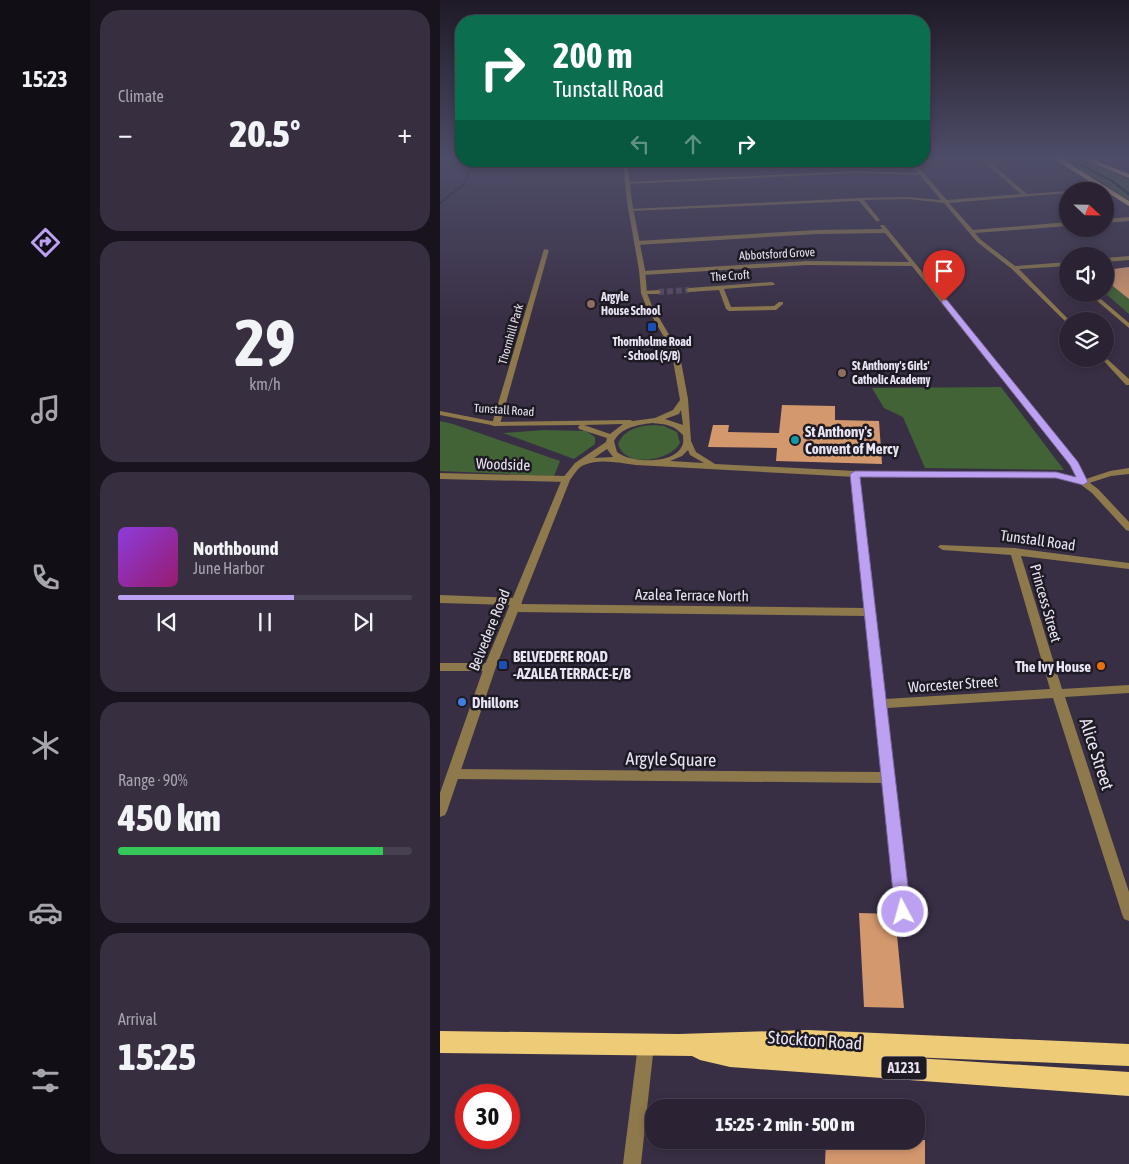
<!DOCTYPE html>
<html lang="en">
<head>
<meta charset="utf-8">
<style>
	body { margin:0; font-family:"Asap Condensed",sans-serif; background:#372f40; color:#f1f3f6; height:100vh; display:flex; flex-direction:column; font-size:19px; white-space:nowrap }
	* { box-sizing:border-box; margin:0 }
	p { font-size:16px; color:#a6a4ac }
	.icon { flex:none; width:28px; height:28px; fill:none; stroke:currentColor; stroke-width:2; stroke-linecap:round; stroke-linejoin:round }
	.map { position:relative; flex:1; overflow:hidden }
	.sheet { display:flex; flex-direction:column; gap:10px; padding:10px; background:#18131d; width:350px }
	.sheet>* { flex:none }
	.guide { position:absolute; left:15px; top:15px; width:475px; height:152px; border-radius:20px; box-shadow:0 2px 8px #0003,0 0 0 1px #47404f; background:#0b6e4f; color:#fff; overflow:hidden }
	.needle { width:32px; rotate:112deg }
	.fabs { position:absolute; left:619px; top:182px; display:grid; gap:10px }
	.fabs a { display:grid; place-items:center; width:55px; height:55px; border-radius:50%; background:#2b2334; box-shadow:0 2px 8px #0003,0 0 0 1px #47404f; font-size:25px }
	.speed { position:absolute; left:15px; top:1084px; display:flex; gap:10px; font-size:25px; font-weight:700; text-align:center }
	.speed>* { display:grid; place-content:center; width:65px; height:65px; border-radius:50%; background:#2b2334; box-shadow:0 2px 8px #0003,0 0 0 1px #47404f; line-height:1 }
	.speed .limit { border:8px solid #d22; background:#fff; color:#111 }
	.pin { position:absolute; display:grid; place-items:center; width:42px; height:42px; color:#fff; margin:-51px -21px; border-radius:50% 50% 50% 0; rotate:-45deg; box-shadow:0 0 5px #0007 }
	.pin .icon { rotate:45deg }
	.me { position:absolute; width:55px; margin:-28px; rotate:354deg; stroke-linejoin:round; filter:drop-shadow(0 0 4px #0008) }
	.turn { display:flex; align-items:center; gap:18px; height:105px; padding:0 15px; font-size:22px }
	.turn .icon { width:65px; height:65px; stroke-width:2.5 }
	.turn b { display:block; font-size:35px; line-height:42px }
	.lanes { display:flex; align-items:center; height:48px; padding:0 15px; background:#0003; justify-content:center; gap:25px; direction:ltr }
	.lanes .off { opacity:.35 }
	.big { font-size:38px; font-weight:800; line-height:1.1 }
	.sheet .widget { flex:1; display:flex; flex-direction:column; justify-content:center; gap:8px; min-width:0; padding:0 18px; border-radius:20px; background:#372f40 }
	.sheet .dial { align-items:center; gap:0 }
	.dial b { font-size:65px; line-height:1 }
	.song { display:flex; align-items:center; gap:15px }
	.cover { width:60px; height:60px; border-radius:8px; background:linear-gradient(135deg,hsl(270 70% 55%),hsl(320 70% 35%)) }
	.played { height:5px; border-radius:2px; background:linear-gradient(90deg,#bca0f2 60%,#47404f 60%) }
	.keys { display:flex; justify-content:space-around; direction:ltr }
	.heat { display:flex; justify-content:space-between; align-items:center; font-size:28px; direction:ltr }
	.charge { height:8px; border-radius:4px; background:linear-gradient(90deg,#34c759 90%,#47404f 0) }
	.trip { position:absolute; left:205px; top:1099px; width:280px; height:50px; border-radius:20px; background:#2b2334; box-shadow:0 2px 8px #0003,0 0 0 1px #47404f; font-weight:800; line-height:50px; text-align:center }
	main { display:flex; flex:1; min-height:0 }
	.tab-bar { display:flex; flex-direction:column; width:90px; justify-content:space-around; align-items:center; background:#110e15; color:#a6a4ac }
	.tab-bar .icon { width:35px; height:35px }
	.tab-bar .selected { color:#bca0f2 }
	.tab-bar b { font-size:22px; color:#f1f3f6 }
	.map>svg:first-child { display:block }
	.green { fill:#416335 }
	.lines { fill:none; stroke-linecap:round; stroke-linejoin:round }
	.stream { stroke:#09202c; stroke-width:2.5 }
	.building { fill:#d4986d }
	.minor-tunnel { stroke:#534a5f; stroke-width:6; stroke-dasharray:6 3; stroke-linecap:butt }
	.minor { fill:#8d794b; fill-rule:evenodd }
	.tertiary { fill:#8d794b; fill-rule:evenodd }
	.trunk { fill:#eecb76; fill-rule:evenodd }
	.route { fill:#bca0f2; stroke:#7a689d }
	.education-dot { fill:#8d6e63; stroke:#1e1a24; stroke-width:2 }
	.transit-dot { fill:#1a4fb4; stroke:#1e1a24; stroke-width:2 }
	.culture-dot { fill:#0f9aa8; stroke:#1e1a24; stroke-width:2 }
	.food-dot { fill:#e8710a; stroke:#1e1a24; stroke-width:2 }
	.shop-dot { fill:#3f7fe0; stroke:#1e1a24; stroke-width:2 }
	.labels { text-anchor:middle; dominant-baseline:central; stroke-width:5; stroke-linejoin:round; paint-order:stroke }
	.far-street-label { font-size:12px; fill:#e9e4f2; stroke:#1e1a24 }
	.far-poi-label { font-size:12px; font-weight:bold; fill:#e9e4f2; stroke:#1e1a24; text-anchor:start }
	.shield { fill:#1e1a24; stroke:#aca7b4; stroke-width:1 }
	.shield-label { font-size:14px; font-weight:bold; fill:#e9e4f2 }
	.poi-label { font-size:15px; font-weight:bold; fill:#e9e4f2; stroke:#1e1a24; text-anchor:start }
	.street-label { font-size:15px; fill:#e9e4f2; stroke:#1e1a24 }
	.near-street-label { font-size:18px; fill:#e9e4f2; stroke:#1e1a24 }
</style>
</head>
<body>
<main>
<nav class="tab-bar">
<b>15:23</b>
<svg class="icon selected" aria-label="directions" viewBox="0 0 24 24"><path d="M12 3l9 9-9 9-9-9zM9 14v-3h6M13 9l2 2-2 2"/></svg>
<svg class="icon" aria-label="music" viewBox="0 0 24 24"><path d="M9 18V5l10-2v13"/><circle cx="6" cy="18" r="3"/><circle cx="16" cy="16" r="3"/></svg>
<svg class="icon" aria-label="phone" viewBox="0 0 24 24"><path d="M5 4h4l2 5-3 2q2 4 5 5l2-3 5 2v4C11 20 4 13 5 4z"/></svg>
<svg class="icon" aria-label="climate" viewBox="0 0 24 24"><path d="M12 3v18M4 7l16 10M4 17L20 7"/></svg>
<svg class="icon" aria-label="car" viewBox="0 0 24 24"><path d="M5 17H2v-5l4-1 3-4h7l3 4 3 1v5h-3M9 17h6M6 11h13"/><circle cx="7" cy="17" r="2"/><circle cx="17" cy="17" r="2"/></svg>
<svg class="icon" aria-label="filters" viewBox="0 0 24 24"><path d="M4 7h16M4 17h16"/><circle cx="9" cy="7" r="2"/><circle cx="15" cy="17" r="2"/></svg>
</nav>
<section class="sheet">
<div class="widget"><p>Climate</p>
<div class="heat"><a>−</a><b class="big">20.5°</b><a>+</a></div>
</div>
<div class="widget dial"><b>29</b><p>km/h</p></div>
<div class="widget">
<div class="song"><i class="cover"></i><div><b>Northbound</b><p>June Harbor</p></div></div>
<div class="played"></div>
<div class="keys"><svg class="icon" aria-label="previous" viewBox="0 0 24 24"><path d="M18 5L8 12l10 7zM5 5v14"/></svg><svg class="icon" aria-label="pause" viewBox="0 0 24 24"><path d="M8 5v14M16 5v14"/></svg><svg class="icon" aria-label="next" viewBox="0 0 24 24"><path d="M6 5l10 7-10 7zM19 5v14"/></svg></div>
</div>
<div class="widget"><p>Range · 90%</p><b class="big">450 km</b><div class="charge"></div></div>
<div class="widget"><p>Arrival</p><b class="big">15:25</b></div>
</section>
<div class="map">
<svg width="689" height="1164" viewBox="0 0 689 1164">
	<rect width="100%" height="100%" fill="#392f45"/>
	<g class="green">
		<polygon points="641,163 654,165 689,179 689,200 637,167 636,165"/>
		<polygon points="665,280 689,299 689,314 665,293"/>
		<polygon points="561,387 624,470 485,468 463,417 444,408 432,388"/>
		<polygon points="0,421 13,424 120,461 114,476 0,471"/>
		<path d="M214 425 224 426 237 432 240 443C230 461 185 469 178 444 184 429 199 426 214 425Z"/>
		<polygon points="104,430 146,431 155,437 155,444 134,459 63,433"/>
	</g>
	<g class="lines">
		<g class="stream">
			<polyline points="641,165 672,181 689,194"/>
			<polyline points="0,203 24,184 29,172 36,166 31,161"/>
		</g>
	</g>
	<g class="building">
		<polygon points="689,267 689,299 665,280 665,270"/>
		<polygon points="342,405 395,406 395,420 439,421 442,464 336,461 337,448 268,447 273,425 289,425 288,432 339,433"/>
		<polygon points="419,913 455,914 464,1008 424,1007"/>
		<polygon points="386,1140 485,1140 485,1164 385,1164"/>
	</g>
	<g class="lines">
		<polyline class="minor-tunnel" points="218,292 249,290"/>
		<g class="minor">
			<polygon points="541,159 546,159 587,194 628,191 630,191 628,191 628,193 509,203 533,230 628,222 628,226 535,233 541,240 575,266 628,262 628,266 579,269 630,321 628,321 628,324 572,269 537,242 504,203 468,199 424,200 440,220 437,222 419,201 190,211 188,210 190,209 420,198 468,197 501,200 480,175 417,173 187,184 185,183 187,182 417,171 478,173 468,161 473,161 507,200 581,194"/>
			<polygon points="666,188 664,190 640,191 642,190"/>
			<polygon points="689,217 689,221 665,223 665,219"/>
			<polygon points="440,225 444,225 637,462 646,479 670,471 689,468 689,474 671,476 643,485 640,484 630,465 472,266 367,265 203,275 200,273 203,271 367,261 469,262 445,233 377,234 197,245 194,243 197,241 377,230 442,229"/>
			<polygon points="104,249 109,250 60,424 59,426 53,426 52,424"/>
			<polygon points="689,256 689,260 665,262 665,258"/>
			<polygon points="332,282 335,284 334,285 284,289 291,307 334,306 339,302 343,302 343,304 336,310 289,311 286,309 279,290 249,292 246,290 249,288"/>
			<polygon points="204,291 218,290 221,292 218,294 202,294 201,293"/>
			<polygon points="649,294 655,294 689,323 689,328"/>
			<polygon points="665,357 689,379 689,385 686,385 663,360 662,359 665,359"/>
			<polygon points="415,471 419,474 445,699 610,689 571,555 503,550 498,547 500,545 575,548 689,563 689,569 581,556 622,689 689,685 689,693 625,697 689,892 689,921 684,919 682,914 613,698 447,708 470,912 468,917 463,919 458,917 456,912 443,783 13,779 9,778 7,774 9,770 13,769 441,772 425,616 74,612 69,608 71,605 0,603 0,595 77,598 81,599 82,602 81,604 425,608 411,474"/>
			<polygon points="0,473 126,476 130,479 126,482 0,479"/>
			<polygon points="0,663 50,663 54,664 56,667 54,670 50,671 0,671"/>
			<polygon points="206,1037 212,1039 214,1045 201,1164 183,1164 198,1045 200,1039"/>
		</g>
		<path class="tertiary" d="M183 161H187L192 202 205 270 207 293 212 306 234 343 240 356 248 399 251 441 256 452 275 464 415 471 616 472 646 480 658 489 689 522V531L686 530 652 493 640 484 616 478 415 477 196 465C180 463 160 458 144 465 138 467 134 475 130 480L56 667 7 811 5 815 0 817V793L44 667 122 479 135 463 166 442 167 438 139 429 138 427 140 425 56 426 0 415V411L56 422 190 420 193 421 215 418 233 410 240 400 231 349 206 306 201 293 199 270 187 202ZM241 410 243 425 225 419 239 414ZM212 423C225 424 234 425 243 435 243 438 244 443 242 446 234 465 190 463 177 452L174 441C182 427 197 425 212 423ZM183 424 170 434 144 425ZM167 449 173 457 154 458ZM248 450 250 455 264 463 230 461 242 456Z"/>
		<g class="trunk">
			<polygon points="614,159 622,159 689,201 689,206"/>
			<polygon points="642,159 652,159 689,174 689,178"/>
			<polygon points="368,1030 689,1044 689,1066 446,1056 689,1072 689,1096 290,1067 260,1060 252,1056 0,1053 0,1031 239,1034"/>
		</g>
	</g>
	<linearGradient id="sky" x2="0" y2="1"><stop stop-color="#1f1a26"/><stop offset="0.49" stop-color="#4e4d68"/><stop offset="1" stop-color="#4e4d68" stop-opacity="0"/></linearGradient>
	<rect width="689" height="322" fill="url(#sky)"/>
	<polygon class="route" points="504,299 507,300 638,462 648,482 643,485 616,478 420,477 471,912 469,918 463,920 457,918 455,912 410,474 415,471 616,472 636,477 630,465 502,303 502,300"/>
	<g class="education-dot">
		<circle cx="151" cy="304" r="5"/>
		<circle cx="402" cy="373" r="5"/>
	</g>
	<g class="transit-dot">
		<rect x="207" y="322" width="10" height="10" rx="2.5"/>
		<rect x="58" y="660" width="10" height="10" rx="2.5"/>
	</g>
	<circle class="culture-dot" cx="355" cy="440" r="5"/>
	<circle class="food-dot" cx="661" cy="666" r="5"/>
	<circle class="shop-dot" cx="22" cy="702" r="5"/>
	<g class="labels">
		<g class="far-street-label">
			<text transform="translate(337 254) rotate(-3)">Abbotsford Grove</text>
			<text transform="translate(290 276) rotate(-4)">The Croft</text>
			<text transform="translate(71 334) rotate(-74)">Thornhill Park</text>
			<text transform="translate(64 410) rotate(4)">Tunstall Road</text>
		</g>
		<g class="far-poi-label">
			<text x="161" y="297">Argyle<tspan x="161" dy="14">House School</tspan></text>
			<text x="212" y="342" text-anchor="middle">Thornholme Road<tspan x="212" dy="14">- School (S/B)</tspan></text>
			<text x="412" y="366">St Anthony's Girls'<tspan x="412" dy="14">Catholic Academy</tspan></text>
		</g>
		<rect class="shield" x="441.5" y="1056.5" width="45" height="23" rx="4"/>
		<g class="shield-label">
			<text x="464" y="1068">A1231</text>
		</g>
		<g class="poi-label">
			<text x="365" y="431">St Anthony's<tspan x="365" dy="17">Convent of Mercy</tspan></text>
			<text x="73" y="656">BELVEDERE ROAD<tspan x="73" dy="17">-AZALEA TERRACE-E/B</tspan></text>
			<text x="651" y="666" text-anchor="end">The Ivy House</text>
			<text x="32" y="702">Dhillons</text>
		</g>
		<g class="street-label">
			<text transform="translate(63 464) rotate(2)">Woodside</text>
			<text transform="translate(598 540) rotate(8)">Tunstall Road</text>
			<text transform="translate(252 595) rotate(1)">Azalea Terrace North</text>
			<text transform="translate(606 603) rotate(74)">Princess Street</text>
			<text transform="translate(49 630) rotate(-68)">Belvedere Road</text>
			<text transform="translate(513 684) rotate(-4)">Worcester Street</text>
		</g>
		<g class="near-street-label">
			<text transform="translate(657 754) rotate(72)">Alice Street</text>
			<text transform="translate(231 759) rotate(1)">Argyle Square</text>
			<text transform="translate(375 1040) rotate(4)">Stockton Road</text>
		</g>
	</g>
</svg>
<div class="fabs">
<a><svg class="needle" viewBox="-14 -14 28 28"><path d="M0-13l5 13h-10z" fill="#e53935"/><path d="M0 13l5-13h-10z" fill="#a6a4ac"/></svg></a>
<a><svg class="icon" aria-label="sound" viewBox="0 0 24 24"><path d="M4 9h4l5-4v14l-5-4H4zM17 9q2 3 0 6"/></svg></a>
<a><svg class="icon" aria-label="layers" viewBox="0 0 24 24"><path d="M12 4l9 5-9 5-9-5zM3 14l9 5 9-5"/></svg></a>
</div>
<div class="speed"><div class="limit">30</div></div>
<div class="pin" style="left:504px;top:301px;background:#d93025"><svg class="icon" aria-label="arrive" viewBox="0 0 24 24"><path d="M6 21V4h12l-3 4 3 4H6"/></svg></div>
<svg class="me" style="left:463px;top:912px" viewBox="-20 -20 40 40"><circle r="17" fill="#bca0f2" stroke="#fff" stroke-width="3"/><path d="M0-11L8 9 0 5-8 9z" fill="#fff"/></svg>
<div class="trip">15:25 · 2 min · 500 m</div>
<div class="guide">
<div class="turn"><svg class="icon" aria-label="right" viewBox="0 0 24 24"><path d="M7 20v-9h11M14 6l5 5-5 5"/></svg><div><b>200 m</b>Tunstall Road</div></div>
<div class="lanes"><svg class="icon off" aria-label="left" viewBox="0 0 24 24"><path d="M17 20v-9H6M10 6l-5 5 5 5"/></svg><svg class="icon off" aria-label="ahead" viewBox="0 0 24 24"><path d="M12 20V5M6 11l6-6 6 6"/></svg><svg class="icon" aria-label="right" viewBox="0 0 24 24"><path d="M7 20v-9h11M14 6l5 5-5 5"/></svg></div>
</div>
</div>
</main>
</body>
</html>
